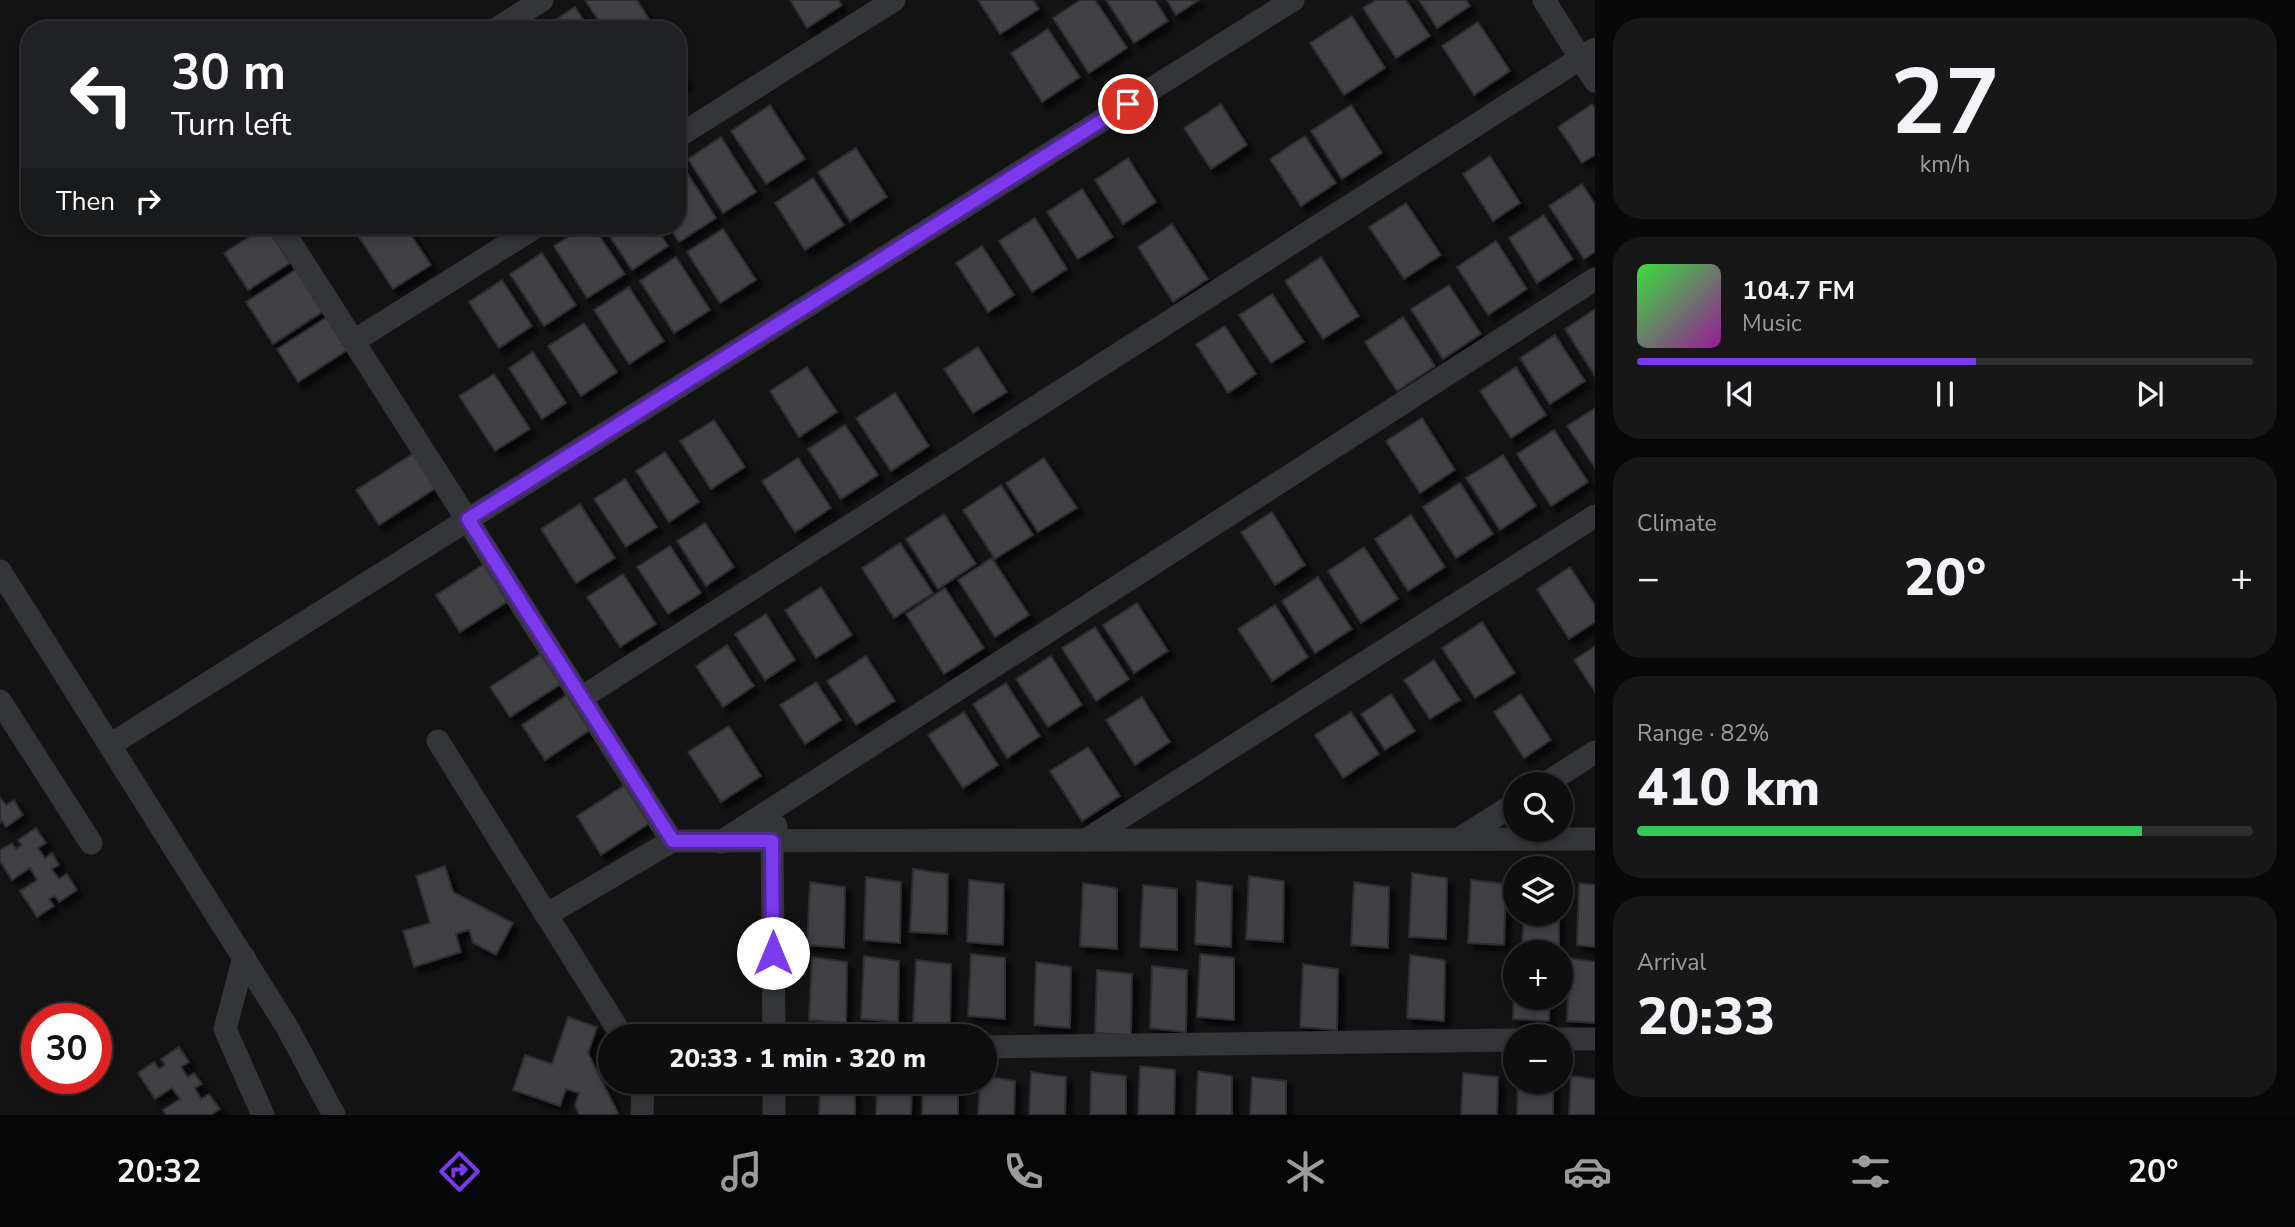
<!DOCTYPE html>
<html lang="en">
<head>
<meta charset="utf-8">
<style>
	body { margin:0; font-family:"Nunito Sans",sans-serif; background:#171718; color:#f1f3f6; height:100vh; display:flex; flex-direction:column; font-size:26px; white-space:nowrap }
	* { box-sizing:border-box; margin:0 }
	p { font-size:23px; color:#9b9c9e }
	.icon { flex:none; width:38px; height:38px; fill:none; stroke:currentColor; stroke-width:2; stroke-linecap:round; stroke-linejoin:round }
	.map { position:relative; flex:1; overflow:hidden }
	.side { display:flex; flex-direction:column; gap:18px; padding:18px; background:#080808; width:700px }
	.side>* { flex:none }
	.hud { position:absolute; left:21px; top:21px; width:665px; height:214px; border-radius:28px; box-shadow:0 4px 10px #0003,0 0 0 2px #2e2e2f; background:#202124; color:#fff; overflow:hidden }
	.fabs { position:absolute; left:1503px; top:772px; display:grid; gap:14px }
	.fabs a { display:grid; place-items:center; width:70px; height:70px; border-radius:50%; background:#0e0e0f; box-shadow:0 4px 10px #0003,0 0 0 2px #2e2e2f; font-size:35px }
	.speed { position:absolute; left:21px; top:1003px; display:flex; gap:14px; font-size:35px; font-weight:700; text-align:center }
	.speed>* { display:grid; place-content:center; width:91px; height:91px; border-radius:50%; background:#0e0e0f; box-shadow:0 4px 10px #0003,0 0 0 2px #2e2e2f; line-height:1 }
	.speed .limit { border:10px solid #d22; background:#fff; color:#111 }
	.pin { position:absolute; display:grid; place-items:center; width:60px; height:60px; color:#fff; margin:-30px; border:4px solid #fff; border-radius:50%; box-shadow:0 2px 7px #0007 }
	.me { position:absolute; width:77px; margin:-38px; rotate:0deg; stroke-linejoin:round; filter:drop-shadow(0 0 5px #0008) }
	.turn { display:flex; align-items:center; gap:24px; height:147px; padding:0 35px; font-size:32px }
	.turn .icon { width:91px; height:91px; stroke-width:2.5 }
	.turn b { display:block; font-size:49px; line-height:60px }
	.then { display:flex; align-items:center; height:66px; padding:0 35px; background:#0003; gap:14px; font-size:26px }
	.big { font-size:52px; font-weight:800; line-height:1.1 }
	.side .tile { flex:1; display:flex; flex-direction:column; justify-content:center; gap:10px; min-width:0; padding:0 24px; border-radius:28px; background:#171718 }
	.side .dial { align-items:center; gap:0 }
	.dial b { font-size:91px; line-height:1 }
	.song { display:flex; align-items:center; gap:21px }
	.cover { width:84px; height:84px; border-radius:10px; background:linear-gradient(135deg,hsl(120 70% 55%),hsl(300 70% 35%)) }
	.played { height:7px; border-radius:4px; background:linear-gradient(90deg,#7c3aed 55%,#2e2e2f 55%) }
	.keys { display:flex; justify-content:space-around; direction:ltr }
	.heat { display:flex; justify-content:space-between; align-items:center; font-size:38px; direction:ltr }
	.charge { height:10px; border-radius:5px; background:linear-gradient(90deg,#34c759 82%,#2e2e2f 0) }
	.trip { position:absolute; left:598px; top:1024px; width:399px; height:70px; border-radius:35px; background:#0e0e0f; box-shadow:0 4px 10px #0003,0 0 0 2px #2e2e2f; font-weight:800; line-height:70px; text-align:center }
	.menu { display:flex; height:112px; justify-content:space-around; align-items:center; background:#060606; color:#9b9c9e }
	.menu .icon { width:49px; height:49px }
	.menu .current { color:#7c3aed }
	.menu b { font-size:32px; color:#f1f3f6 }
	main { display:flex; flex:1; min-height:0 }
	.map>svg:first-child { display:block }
	.building { fill:#3f4144; stroke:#2d2d30; stroke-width:2; filter:url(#shadow) }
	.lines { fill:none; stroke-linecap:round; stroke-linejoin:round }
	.street { stroke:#343539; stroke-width:23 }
	.route-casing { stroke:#51269a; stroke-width:18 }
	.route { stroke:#7c3aed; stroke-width:12 }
</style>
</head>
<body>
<main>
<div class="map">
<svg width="1595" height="1115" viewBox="0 0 1595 1115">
	<defs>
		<filter id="shadow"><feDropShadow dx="6" dy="6" stdDeviation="2" flood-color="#0009"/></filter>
	</defs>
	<rect width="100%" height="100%" fill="#131314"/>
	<g class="building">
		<polygon points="585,0 637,0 654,27 650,30 605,30"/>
		<polygon points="790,0 838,0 842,5 807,28"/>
		<polygon points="978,0 1033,0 1039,9 1000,34"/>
		<polygon points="1080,0 1095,0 1127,48 1089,73 1053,18"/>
		<polygon points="1106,0 1155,0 1168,21 1134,43"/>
		<polygon points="1167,0 1199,0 1176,15"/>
		<polygon points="1376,0 1406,0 1430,36 1396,58 1363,8"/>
		<polygon points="1419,0 1466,0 1470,6 1437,28"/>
		<polygon points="575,7 590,30 543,30 543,28"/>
		<polygon points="1352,16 1385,68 1344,95 1310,43"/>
		<polygon points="1478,22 1510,71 1474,95 1442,46"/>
		<polygon points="1048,29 1080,77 1042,102 1011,53"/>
		<polygon points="677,67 687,82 677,88"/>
		<polygon points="1221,104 1247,145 1211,169 1184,128"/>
		<polygon points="1592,104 1595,108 1595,155 1582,163 1558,127"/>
		<polygon points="770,105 805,159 766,184 731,131"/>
		<polygon points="1351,105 1382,153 1342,179 1311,131"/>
		<polygon points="1305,136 1336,183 1301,206 1270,159"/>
		<polygon points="721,137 756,192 723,213 688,159"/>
		<polygon points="856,148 887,197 850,221 818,172"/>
		<polygon points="1490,156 1520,203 1493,221 1463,174"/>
		<polygon points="1128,158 1156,202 1123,224 1095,180"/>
		<polygon points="681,163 716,218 679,242 669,226 677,226 677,165"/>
		<polygon points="813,178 844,225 805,250 775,203"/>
		<polygon points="1582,184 1595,204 1595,252 1584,259 1549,206"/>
		<polygon points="1082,189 1113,237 1078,259 1047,212"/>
		<polygon points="1406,203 1441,255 1404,279 1369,227"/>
		<polygon points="1544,215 1573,259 1537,283 1509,238"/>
		<polygon points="1035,218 1067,269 1032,292 999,241"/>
		<polygon points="1172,224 1208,279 1173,302 1138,247"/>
		<polygon points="266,226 290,263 248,290 224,253"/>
		<polygon points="363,226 405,226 431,265 393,289 355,231"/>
		<polygon points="585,226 593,226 625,274 587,298 554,246"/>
		<polygon points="603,226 655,226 668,246 632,270"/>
		<polygon points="723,229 756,280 720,303 687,252"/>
		<polygon points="1496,241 1527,289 1488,315 1457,267"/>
		<polygon points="982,246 1014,295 988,312 956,263"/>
		<polygon points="542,253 576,305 544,326 510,274"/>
		<polygon points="676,257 710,310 674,333 640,281"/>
		<polygon points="1321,257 1359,316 1323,339 1285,281"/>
		<polygon points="303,265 330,307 273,344 246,302"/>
		<polygon points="502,280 532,326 499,348 469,302"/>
		<polygon points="1449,285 1481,334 1443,359 1411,309"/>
		<polygon points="629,287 664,341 629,364 594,310"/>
		<polygon points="1272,294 1304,342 1271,363 1239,315"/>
		<polygon points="1595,309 1595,376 1565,329"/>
		<polygon points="327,317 349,349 298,382 277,349"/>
		<polygon points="1403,317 1435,366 1397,391 1365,342"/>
		<polygon points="584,323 617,372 581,396 548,346"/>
		<polygon points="1225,326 1256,374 1228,393 1196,344"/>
		<polygon points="1555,335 1585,381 1550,404 1520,358"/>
		<polygon points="978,347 1007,392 973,413 944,369"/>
		<polygon points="533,352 566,403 542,419 509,368"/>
		<polygon points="807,367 837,412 799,437 770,391"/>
		<polygon points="1516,367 1546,415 1511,438 1480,391"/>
		<polygon points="494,374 530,429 495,451 459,396"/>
		<polygon points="895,393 929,446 891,471 856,418"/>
		<polygon points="1595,408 1595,468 1567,426"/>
		<polygon points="1422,418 1455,470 1420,493 1386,441"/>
		<polygon points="714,420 745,467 711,489 680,441"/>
		<polygon points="845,425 878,475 841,499 808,449"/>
		<polygon points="1554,430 1588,482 1551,506 1517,454"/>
		<polygon points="665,452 699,502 669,522 636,471"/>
		<polygon points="414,453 436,488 379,525 356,490"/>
		<polygon points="1503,455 1536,506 1500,530 1466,478"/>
		<polygon points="798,458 831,508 795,532 762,481"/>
		<polygon points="1044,458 1077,508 1038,532 1006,483"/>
		<polygon points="625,479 657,527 626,547 594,499"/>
		<polygon points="1460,483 1493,534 1456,558 1423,507"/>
		<polygon points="1001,485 1033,535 995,559 963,510"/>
		<polygon points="580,504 615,558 576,583 541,529"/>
		<polygon points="1272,512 1305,565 1275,585 1241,532"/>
		<polygon points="944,514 976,564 938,589 906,539"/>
		<polygon points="1411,515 1445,567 1408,591 1375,539"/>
		<polygon points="705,523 734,567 706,586 677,541"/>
		<polygon points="900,543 933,593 894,618 862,568"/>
		<polygon points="670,546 701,593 668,614 637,567"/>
		<polygon points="1364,547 1398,599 1361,623 1328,571"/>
		<polygon points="992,558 1029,615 995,637 958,580"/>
		<polygon points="486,563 510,600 460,632 436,595"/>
		<polygon points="1570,567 1595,605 1595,622 1569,639 1537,589"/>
		<polygon points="623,574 656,624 620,647 587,597"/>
		<polygon points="1318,577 1352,629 1315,653 1282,601"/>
		<polygon points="821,587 852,635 816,658 785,610"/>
		<polygon points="945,588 984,648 944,674 906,614"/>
		<polygon points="1137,603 1168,651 1134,673 1103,625"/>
		<polygon points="1275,605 1308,657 1272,681 1238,629"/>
		<polygon points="766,614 795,660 765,680 735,634"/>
		<polygon points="1482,622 1515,673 1475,698 1442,648"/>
		<polygon points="1095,627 1129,679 1096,701 1062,648"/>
		<polygon points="727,645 754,686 723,707 696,666"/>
		<polygon points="1595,646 1595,692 1574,660"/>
		<polygon points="544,652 564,682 510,717 490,687"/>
		<polygon points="866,656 895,701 856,725 827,681"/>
		<polygon points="1051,656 1082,705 1048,727 1016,679"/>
		<polygon points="1434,660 1460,700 1430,719 1404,680"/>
		<polygon points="816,682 841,720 805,744 780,705"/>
		<polygon points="1006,683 1040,736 1007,758 973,704"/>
		<polygon points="573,691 596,726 545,760 522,725"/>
		<polygon points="1391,694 1415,731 1385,750 1361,714"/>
		<polygon points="1521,694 1551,740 1524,758 1494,712"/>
		<polygon points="1142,697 1170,742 1135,765 1106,720"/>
		<polygon points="964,712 998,765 963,788 928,735"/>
		<polygon points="1351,712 1379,754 1343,778 1315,735"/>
		<polygon points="729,726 761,776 721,802 688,752"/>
		<polygon points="1088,747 1120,796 1082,821 1050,771"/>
		<polygon points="628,783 653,821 601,855 577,816"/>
		<polygon points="0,797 6,805 14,800 23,815 6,827 2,821 0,823"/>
		<polygon points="36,828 46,843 38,848 45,858 52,853 59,865 52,869 59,879 67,874 77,890 59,902 55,896 49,899 54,906 37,917 20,891 37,880 30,868 12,880 0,861 0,850 12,843 16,849 22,845 18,840"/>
		<polygon points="445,866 453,892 513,923 496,955 473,943 469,930 456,934 461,952 414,967 403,931 430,923 416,876"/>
		<polygon points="913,869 948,874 947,934 910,932"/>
		<polygon points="1412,873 1447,878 1446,939 1409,937"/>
		<polygon points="1249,876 1284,881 1283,942 1246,939"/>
		<polygon points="866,877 901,882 900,943 864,940"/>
		<polygon points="969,880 1004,884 1003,945 967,942"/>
		<polygon points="1471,880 1506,884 1504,945 1468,943"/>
		<polygon points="1197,881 1232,886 1231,947 1195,944"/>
		<polygon points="810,882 845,887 844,948 807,945"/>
		<polygon points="1354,882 1389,887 1388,948 1351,945"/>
		<polygon points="1083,883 1117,888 1117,949 1080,946"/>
		<polygon points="1579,883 1595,885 1595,947 1577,945"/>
		<polygon points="1143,885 1177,889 1177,950 1140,947"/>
		<polygon points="1524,914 1559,914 1559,949 1522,946"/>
		<polygon points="971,954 1005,958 1005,1019 968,1016"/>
		<polygon points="1200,954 1234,958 1234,1020 1197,1017"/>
		<polygon points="1410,955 1445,960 1444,1021 1407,1018"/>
		<polygon points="864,956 899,961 898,1022 861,1019"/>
		<polygon points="1515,956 1516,998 1550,998 1549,1021 1513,1019"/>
		<polygon points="812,957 847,962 846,1023 809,1020"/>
		<polygon points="1569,958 1595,962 1595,1023 1567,1021"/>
		<polygon points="916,960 951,964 950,1025 913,1023"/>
		<polygon points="1036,962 1071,967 1070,1028 1034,1025"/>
		<polygon points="1303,964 1338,969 1337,1030 1300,1027"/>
		<polygon points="1152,966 1187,970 1186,1032 1150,1028"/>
		<polygon points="1097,970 1132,974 1131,1035 1095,1033"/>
		<polygon points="568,1017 597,1027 588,1053 618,1113 613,1115 579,1115 575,1106 579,1093 566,1089 560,1106 513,1090 525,1055 552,1064"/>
		<polygon points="179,1047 189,1062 181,1067 188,1077 194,1073 202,1084 195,1088 201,1099 209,1094 220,1109 211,1115 166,1115 163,1110 180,1099 172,1088 155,1099 138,1073 154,1062 159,1069 165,1065 161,1059"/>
		<polygon points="1140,1066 1175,1070 1174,1115 1138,1115"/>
		<polygon points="1198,1071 1232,1076 1232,1115 1196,1115"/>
		<polygon points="1031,1072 1066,1077 1065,1115 1029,1115"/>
		<polygon points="1091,1072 1126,1076 1126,1115 1090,1115"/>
		<polygon points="1463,1073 1498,1077 1497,1115 1461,1115"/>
		<polygon points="985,1076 1015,1081 1014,1115 978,1115 980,1082 985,1082"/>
		<polygon points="1571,1076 1595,1079 1595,1115 1569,1115"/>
		<polygon points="1252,1077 1286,1081 1286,1115 1250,1115"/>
		<polygon points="820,1082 855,1083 855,1115 819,1115"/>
		<polygon points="877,1082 912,1082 911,1115 876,1115"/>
		<polygon points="923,1082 958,1082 958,1115 922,1115"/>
		<polygon points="1518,1082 1553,1082 1553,1115 1517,1115"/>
	</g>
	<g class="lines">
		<g class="street">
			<polyline points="1544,0 1595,81"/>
			<polyline points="495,30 542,0"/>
			<polyline points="677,137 894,0"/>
			<polyline points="280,226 672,841 1595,839"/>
			<polyline points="354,341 537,226"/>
			<polyline points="0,571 287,1027 334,1115"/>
			<polyline points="581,698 1595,49"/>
			<polyline points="0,701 91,843"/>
			<polyline points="438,741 622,1036"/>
			<polyline points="110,745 1293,0"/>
			<polyline points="1545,784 1595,752"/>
			<polyline points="1459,839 1516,803"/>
			<polyline points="1086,840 1595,516"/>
			<polyline points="721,842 1595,279"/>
			<polyline points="546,915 672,841"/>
			<polyline points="244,957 225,1029 263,1115"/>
			<polyline points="774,1036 772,841 776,826"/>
			<polyline points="1561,1039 1595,1039"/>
			<polyline points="985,1047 1516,1040"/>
			<polyline points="774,1082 774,1115"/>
			<polyline points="642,1115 643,1082"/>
		</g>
	</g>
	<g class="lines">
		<g class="route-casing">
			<polyline id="route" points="773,953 772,841 673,841 468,519 1128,104"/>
		</g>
		<use href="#route" class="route"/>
	</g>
</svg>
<div class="fabs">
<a><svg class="icon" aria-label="search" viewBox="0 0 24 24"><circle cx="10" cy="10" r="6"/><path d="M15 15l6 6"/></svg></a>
<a><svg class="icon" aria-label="layers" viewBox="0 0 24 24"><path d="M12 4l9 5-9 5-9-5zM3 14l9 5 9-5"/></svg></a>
<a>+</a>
<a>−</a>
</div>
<div class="speed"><div class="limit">30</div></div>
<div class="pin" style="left:1128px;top:104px;background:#d93025"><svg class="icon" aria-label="arrive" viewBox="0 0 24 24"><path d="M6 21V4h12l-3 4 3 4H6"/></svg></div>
<svg class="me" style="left:773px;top:953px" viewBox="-20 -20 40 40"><circle r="19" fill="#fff"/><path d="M0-13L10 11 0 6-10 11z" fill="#7c3aed"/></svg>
<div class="trip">20:33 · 1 min · 320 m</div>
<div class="hud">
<div class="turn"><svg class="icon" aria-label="left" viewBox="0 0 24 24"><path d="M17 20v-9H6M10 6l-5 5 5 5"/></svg><div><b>30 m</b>Turn left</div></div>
<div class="then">Then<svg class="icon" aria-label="right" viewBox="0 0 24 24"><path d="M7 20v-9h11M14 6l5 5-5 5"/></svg></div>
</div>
</div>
<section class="side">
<div class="tile dial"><b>27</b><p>km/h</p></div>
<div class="tile">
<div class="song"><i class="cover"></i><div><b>104.7 FM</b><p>Music</p></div></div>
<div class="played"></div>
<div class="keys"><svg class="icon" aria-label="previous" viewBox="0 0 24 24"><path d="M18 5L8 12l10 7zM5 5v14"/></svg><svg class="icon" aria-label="pause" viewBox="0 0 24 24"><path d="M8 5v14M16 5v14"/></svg><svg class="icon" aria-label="next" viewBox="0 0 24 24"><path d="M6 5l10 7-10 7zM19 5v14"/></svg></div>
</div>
<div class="tile"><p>Climate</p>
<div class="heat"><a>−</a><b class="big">20°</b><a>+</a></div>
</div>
<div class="tile"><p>Range · 82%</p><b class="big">410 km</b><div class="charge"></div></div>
<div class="tile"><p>Arrival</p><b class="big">20:33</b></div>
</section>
</main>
<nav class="menu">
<b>20:32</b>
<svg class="icon current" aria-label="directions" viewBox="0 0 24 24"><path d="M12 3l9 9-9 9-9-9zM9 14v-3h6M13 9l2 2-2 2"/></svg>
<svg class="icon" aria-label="music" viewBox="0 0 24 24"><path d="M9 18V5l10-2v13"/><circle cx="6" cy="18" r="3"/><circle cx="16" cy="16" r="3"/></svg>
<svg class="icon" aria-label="phone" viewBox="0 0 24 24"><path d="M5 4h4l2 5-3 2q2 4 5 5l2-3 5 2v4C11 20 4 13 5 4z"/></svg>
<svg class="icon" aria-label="climate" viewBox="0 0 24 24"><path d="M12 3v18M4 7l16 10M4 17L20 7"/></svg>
<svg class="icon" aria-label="car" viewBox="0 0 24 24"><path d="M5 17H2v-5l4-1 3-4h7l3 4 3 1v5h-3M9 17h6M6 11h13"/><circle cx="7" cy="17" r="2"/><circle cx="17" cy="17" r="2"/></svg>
<svg class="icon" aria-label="filters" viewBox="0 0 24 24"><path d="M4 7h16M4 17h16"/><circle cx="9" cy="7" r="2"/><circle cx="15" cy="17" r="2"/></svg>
<b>20°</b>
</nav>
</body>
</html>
